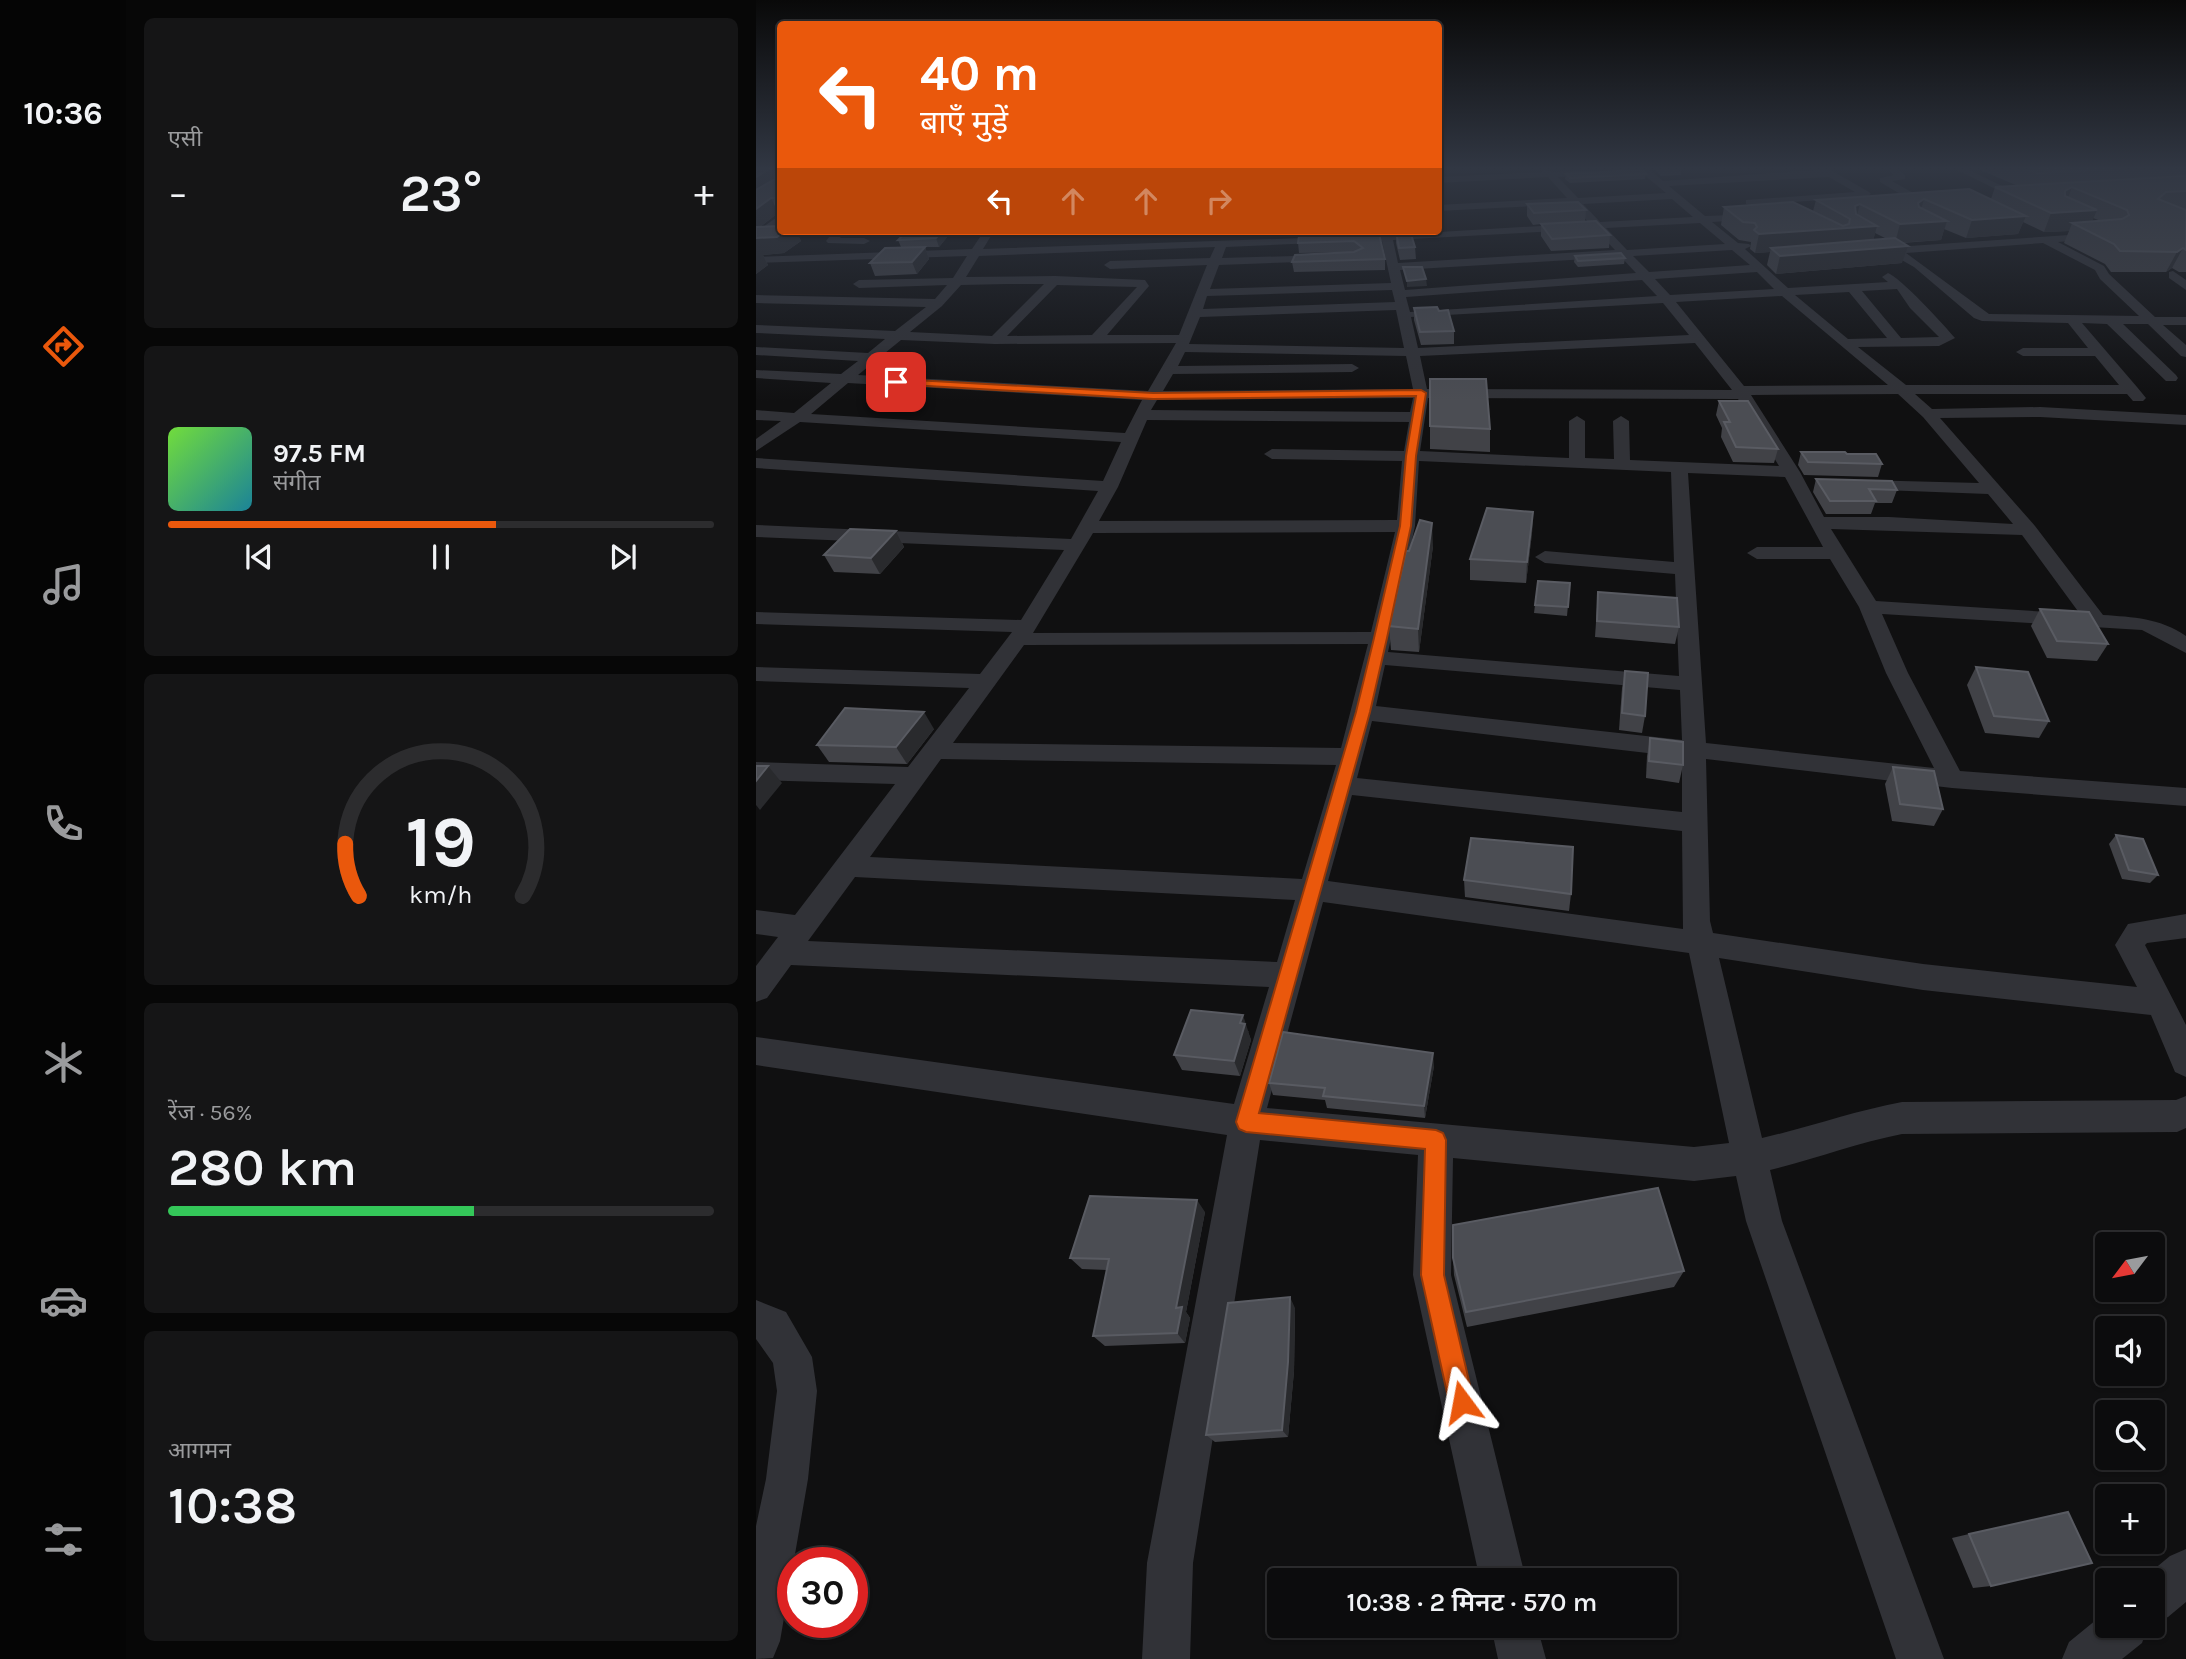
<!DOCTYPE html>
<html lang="hi">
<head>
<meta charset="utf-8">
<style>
	body { margin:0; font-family:Karla,"Noto Sans Devanagari",sans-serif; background:#151516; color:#f1f3f6; height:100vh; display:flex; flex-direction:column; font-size:26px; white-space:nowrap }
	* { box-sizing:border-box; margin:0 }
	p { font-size:23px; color:#9a9b9d }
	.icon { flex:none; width:38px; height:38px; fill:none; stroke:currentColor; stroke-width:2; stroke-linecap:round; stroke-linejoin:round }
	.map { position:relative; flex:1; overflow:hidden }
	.side { display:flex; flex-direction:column; gap:18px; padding:18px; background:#070707; width:630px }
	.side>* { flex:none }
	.guide { position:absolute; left:21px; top:21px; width:665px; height:214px; border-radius:7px; box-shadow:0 2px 5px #0004,0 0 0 2px #2c2c2e; background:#ea580c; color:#fff; overflow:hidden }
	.needle { width:46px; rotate:238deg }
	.fabs { position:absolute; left:1339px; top:1232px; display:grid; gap:14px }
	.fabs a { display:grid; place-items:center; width:70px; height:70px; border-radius:7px; background:#0c0c0d; box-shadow:0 2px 5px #0004,0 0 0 2px #2c2c2e; font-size:35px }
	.speed { position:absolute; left:21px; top:1547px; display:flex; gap:14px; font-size:35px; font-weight:700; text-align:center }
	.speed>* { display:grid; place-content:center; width:91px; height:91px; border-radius:50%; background:#0c0c0d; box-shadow:0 2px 5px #0004,0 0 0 2px #2c2c2e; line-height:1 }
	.speed .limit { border:10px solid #d22; background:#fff; color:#111 }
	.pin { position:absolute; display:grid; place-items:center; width:60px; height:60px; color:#fff; margin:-30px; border-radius:14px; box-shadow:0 4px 10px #0006 }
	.me { position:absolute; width:77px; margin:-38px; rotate:347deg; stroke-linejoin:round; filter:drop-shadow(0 0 5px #0008) }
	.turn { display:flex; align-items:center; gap:24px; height:147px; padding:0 28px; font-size:32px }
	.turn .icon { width:91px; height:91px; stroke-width:2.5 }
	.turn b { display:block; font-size:49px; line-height:60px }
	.lanes { display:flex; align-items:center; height:66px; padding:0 28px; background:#0003; justify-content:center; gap:35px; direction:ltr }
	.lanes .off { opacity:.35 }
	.big { font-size:52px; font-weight:600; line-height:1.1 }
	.side .card { flex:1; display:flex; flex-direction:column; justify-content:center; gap:10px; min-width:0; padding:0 24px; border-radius:10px; background:#151516 }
	.side .dial { align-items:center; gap:0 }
	.dial svg { height:182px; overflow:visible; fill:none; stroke:#2c2c2e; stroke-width:7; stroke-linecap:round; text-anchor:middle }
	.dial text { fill:#f1f3f6; stroke:none }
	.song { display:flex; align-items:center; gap:21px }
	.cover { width:84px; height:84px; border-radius:10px; background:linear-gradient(135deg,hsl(100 70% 55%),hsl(190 70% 35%)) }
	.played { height:7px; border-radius:4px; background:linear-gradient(90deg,#ea580c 60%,#2c2c2e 60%) }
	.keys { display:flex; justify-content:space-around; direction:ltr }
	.heat { display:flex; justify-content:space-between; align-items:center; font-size:38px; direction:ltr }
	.charge { height:10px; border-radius:5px; background:linear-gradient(90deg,#34c759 56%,#2c2c2e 0) }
	.trip { position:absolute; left:511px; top:1568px; width:410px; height:70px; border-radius:7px; background:#0c0c0d; box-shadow:0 2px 5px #0004,0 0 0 2px #2c2c2e; font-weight:600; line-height:70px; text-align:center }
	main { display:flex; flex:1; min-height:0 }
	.tabs { display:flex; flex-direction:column; width:126px; justify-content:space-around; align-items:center; background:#050505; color:#9a9b9d }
	.tabs .icon { width:49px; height:49px }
	.tabs .on { color:#ea580c }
	.tabs b { font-size:32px; color:#f1f3f6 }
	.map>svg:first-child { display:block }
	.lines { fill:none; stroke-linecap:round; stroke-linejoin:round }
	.street { fill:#313237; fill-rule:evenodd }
	.wall { fill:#414247; fill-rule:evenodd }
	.shaded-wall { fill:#292a2d }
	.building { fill:#4b4d53; stroke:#595b62; stroke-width:2 }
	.route { fill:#ea580c; stroke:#983908; stroke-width:2 }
</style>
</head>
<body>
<main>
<nav class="tabs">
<b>10:36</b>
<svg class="icon on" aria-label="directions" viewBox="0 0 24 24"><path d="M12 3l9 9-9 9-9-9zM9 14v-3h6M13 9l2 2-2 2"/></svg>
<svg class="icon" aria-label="music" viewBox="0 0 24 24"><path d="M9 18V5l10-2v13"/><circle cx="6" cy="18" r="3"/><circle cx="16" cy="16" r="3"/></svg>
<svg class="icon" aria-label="phone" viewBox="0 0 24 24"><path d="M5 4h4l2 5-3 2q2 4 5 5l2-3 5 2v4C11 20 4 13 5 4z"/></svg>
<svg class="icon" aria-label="climate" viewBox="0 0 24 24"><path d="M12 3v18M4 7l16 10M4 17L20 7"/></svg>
<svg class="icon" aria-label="car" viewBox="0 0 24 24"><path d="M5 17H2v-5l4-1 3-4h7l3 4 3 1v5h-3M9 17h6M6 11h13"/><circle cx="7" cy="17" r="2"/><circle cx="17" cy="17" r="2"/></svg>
<svg class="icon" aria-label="filters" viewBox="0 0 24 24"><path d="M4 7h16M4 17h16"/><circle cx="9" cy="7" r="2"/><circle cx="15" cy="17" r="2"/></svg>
</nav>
<section class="side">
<div class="card"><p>एसी</p>
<div class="heat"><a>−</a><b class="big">23°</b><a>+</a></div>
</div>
<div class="card">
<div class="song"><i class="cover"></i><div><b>97.5 FM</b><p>संगीत</p></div></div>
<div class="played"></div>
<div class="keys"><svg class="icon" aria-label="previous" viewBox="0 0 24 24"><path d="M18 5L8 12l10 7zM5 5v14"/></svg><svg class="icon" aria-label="pause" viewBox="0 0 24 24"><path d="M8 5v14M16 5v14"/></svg><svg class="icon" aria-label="next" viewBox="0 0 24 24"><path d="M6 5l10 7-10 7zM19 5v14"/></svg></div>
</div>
<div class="card dial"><svg viewBox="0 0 100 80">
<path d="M14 69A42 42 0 1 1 86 69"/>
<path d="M14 69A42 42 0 0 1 8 46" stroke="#ea580c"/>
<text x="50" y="56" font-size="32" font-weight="700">19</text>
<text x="50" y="72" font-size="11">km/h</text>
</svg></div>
<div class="card"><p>रेंज · 56%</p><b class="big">280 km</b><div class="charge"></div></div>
<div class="card"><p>आगमन</p><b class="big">10:38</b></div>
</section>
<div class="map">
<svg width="1430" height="1659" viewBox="0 0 1430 1659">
	<rect width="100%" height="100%" fill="#101011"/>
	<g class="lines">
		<g class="street">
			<path d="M785 169 797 172 893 169 907 181 1073 169 1113 192 1115 194 1110 197 994 205 990 204V200L1099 192 1073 177 913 186 949 216 1006 214V218L1002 219 956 222 982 243 993 244 995 246 989 249 1032 288 1132 282 1126 277 1132 273C1145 278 1188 325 1199 338L1183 346 1102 347 1150 385H1363L1339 356H1267L1260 352 1267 348H1332L1312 323 1226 321 1218 318 1158 267 1135 254H1112V250L1133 245 1139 247 1343 233 1347 234V238L1302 242 1348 266 1353 274 1399 317H1430V325H1407L1430 345V357L1425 356 1392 324H1367L1420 375 1422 378 1420 381H1410L1351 324 1326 323 1381 387 1390 398 1387 401H1377L1371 394H1159L1176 409 1284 407 1430 415V425L1284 417 1184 418 1279 526 1347 615C1377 617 1404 618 1430 636V653L1386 630 1126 614 1152 673 1204 771 1430 788V806L1196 788 950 759 954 921 957 933 1167 964 1381 987 1359 945 1372 924 1430 914V938L1391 943 1389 945 1430 1025V1077L1419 1072 1395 1015 1167 990 963 958 1006 1138C1054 1127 1098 1111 1146 1102L1420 1100 1430 1096V1128L1421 1132 1146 1134C1101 1143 1059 1159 1014 1170L1026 1221 1188 1659H1140L990 1221 980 1176 938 1181 697 1158 695 1275 770 1580H724L657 1275 662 1155 504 1140 437 1563 434 1659H386L391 1563 471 1135 0 1065V1037L478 1104 513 987 35 965 11 998 0 1002V966L22 937 0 934V910L39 915 139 784 0 780V762L152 767 213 688 0 681V667L224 674 256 632 0 624V612L265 620 308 550 0 537V525L315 539 342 491 0 468V458L347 481 365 442 44 422 0 451V439L25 421 0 420V410L38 413 75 383 0 378V370L85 374 102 361 0 355V347L112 353 129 339 0 333V325L139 331 170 307 0 303V295L179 299 191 285 103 288 97 284 103 280 197 278 211 256 0 263V257L216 249 228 231H238L227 249 576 237 582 240 580 242 470 247 466 258 571 255 577 258 571 261 463 265 454 289 635 283 626 241 617 240V236L833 223 816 204 682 211V205L811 198 792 177 682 183V177L787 172ZM886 173 910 193 822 198 802 177ZM916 199 937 217 844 222 827 204ZM944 223 969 244 871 250 850 228ZM839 229 859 250 642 263 637 240ZM1287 243 1339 270 1344 279 1383 316 1233 314 1150 253ZM459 247 454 258 354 261 348 265 354 269 451 265 423 335H351L393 286 389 280 299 276 210 277 223 256ZM976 250 994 265 893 272 877 256ZM865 257 880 273 649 290 644 270ZM1001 272 1018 289 914 295 899 279ZM886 280 901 296 654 312 650 297ZM251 284H288L236 336 154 332 186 306 205 285ZM301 285 381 287 336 335 251 336ZM1141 289 1154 308 1183 337 1145 338 1106 291ZM636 290 639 302 447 309 451 296ZM1093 292 1131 338 1092 339 1039 295ZM1026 296 1132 385 988 386 920 302ZM907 303 933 335 662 348 655 317ZM640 310 648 348 433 344 444 317ZM145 340 239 344 420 343 392 391 102 375ZM939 343 976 390 671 389 664 356ZM429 352 650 356 657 389 407 391 417 374 596 372 603 368 596 364 422 366ZM92 383 386 400 369 433 55 414ZM1142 394 1167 417 1223 483 1106 480 1100 481 1097 485 1100 489 1232 494 1257 524 1133 517H1068L1044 472 995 395ZM657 398 654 412 395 410 401 400ZM672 398 982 399 1023 466 874 460 873 421 865 416 857 421 858 459 829 458V421L821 416 813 421V458L664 451ZM391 420 653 422 648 451 516 449 508 454 516 459 646 461 641 520 343 521 362 487ZM663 461 915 472 918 562 789 551 779 557 789 563 919 574 923 676 632 652 659 526ZM932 473 1029 477 1067 547H1001L991 553 1001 559H1074L1103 607 1130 673 1178 768 950 743ZM1075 529 1266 535 1324 614 1120 601ZM639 532 615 632 277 633 337 533ZM612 644 585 748 197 743 268 645ZM629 665 924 690 926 740 620 706ZM616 721 926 757V812L601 778ZM185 759 580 765 546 879 114 857ZM596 795 926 831 927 929 572 881ZM99 877 539 900 521 962 52 941ZM567 902 933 953 973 1143 938 1147 511 1108Z"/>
			<polygon points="1131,169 1141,169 1149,175 1149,179 1136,181 1171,201 1171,205 1163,205 1124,182 1124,178 1138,175"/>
			<polygon points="1199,169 1211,169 1271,198 1262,200"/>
			<polygon points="24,215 24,223 0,241 0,232"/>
			<polygon points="78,231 89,231 84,238 108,238 114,241 108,244 72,243 70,241"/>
			<polygon points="1417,271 1430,280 1430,290 1413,278 1413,272"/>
			<polygon points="0,1300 30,1312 56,1357 61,1391 52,1479 24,1641 17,1658 0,1659 0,1526 10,1479 21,1391 17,1363 0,1339"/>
			<polygon points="1430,1549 1430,1602 1412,1617 1396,1624 1396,1580 1385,1580 1414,1556"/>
			<polygon points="1351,1611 1351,1626 1392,1626 1386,1643 1366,1659 1306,1659 1313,1642"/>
			<polygon points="735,1626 781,1626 790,1659 742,1659"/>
		</g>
	</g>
	<g class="wall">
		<polygon points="0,169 24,169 24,213 22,213 4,227 24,231 40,231 45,241 28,253 7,255 12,265 0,274"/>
		<polygon points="897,169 925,169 925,175 905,176"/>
		<path d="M1222 169H1430V209H1428L1430 210V272H1423L1416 268 1410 272H1355L1349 264 1308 243 1313 231 1288 232 1267 222 1262 234 1210 238 1188 229 1185 240 1146 243V263L1020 274 1011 265 1014 252 999 253 994 249 995 242 983 240 965 225 968 207 1057 211 1060 200 1213 189 1235 199 1239 187 1262 186ZM1337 218 1345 221 1336 222ZM1119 233 1131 239 1117 240Z"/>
		<polygon points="810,174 890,174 889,179 814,183 809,179"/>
		<polygon points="771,204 830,210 829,221 854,235 853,248 795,251 785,236 785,224 777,225 771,216"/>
		<polygon points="151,231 227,231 223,235 192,236 183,247 169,247 173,259 161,274 119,276 114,263 145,247 142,240"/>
		<polygon points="547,231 654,231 659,247 660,259 644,260 640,243 640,232 548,235"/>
		<polygon points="623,234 629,259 629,270 538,272 536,262 599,252 543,253 542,243"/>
		<polygon points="819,256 869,258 868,264 822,267 818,262"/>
		<polygon points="658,308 683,311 698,331 698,344 665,345 658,320"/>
		<polygon points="963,401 1022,449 1018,463 977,462 965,437 966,428 960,415"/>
		<polygon points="674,426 734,429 734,452 674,449"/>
		<polygon points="1045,452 1126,464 1122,477 1048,475 1042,465"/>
		<polygon points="1060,479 1141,490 1136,503 1119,503 1115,514 1070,514 1057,492"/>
		<polygon points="777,512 776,533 770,583 714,580 714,559"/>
		<polygon points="140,531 148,547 124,574 78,572 68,555"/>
		<polygon points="677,546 663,652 635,650 633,626 653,551"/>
		<polygon points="814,583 811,616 778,613 779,605"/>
		<polygon points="842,592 923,627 919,644 839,637"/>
		<polygon points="1284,609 1352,644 1341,661 1291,658 1275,626"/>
		<polygon points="1220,667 1293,721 1283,738 1229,733 1211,685"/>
		<polygon points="869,671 889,716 886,733 863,730 866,688"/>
		<polygon points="178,729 151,764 73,762 61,745"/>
		<polygon points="894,738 927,765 923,783 890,778 891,756"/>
		<polygon points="1137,767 1187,809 1178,826 1136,821 1129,784"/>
		<polygon points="1360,835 1402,875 1394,883 1366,879 1353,844"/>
		<polygon points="708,880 815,894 813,911 709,897"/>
		<polygon points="493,1031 492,1032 495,1040 484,1076 426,1070 418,1055"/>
		<polygon points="678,1066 669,1118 571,1108 569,1100 517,1095 513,1083"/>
		<polygon points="449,1212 430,1312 434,1318 429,1343 349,1346 337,1336 351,1270 326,1269 314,1258"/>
		<polygon points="697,1258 928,1271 918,1287 711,1327 698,1275"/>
		<polygon points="539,1308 538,1371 532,1437 459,1442 450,1435"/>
		<polygon points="1213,1534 1235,1586 1217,1588 1196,1538"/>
	</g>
	<g class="shaded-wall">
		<polygon points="13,169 19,169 24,180 0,196 0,177"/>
		<polygon points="1316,187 1309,206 1309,191"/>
		<polygon points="15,198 22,213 0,230 0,209"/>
		<polygon points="24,198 24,214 19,203"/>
		<polygon points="1168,199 1163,217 1162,203"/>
		<polygon points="1104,204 1099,222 1099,206"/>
		<polygon points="1341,210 1333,229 1316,223 1313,231 1288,232 1295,213"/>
		<polygon points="1270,216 1262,234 1210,238 1216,220"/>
		<polygon points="1191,221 1185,240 1139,243 1144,224"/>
		<polygon points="1121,226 1116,245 1015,248 1014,252 999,253 1003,234"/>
		<polygon points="29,231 40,231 45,241 28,253 7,255 12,265 0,274 0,238"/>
		<polygon points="186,231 190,231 192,236 183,247 180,238"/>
		<polygon points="1152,246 1146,263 1020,274 1024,256"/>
		<polygon points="169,247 173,259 161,274 156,262"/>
		<polygon points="1427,248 1416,268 1410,272 1421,252"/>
		<polygon points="670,279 671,286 651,287 651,281"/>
		<polygon points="777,512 776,533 770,583 771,562"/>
		<polygon points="676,523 677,546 663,652 662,629"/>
		<polygon points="140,531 148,547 124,574 115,558"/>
		<polygon points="168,712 178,729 151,764 140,747"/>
		<polygon points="12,766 26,783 4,810 0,805 0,781"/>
		<polygon points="487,1015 495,1040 484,1076 478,1061 484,1023"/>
		<polygon points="677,1053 678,1066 669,1118 668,1106"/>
		<polygon points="441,1200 449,1212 430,1312 434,1318 429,1343 421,1333 420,1308"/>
		<polygon points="534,1297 539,1308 538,1371 532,1437 526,1430"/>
	</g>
	<g class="building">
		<polygon points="0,169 13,169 0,177"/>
		<polygon points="18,169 24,169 24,198 19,203 19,198 15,198 0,209 0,190 19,179"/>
		<polygon points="1271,169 1367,169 1281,173"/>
		<polygon points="886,170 890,174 814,178 810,174"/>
		<polygon points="1430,176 1430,191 1410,192 1402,199 1430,210 1430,250 1427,248 1421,252 1364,251 1358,244 1316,223 1366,219 1373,215 1371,210 1316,187 1309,191 1309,196 1341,210 1295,213 1239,187"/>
		<polygon points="1213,189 1270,216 1216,220 1168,199 1162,203 1163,207 1191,221 1144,224 1104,204 1099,206 1100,214 1121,226 1003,234 998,230 1001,227 999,223 987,222 968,207 1037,202 1087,226 1093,224 1094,219 1060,200"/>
		<polygon points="822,202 830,210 778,213 771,204"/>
		<polygon points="840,221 854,235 796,239 785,224"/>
		<polygon points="24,226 24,231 29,231 21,237 0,238 0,227"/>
		<polygon points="151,231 186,231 180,238 142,240"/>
		<polygon points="640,231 654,231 659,247 643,248"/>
		<polygon points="623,234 629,259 536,262 539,255 598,252 607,248 598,241 542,243 543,236"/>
		<polygon points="1139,238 1152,246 1024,256 1015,248"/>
		<polygon points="169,247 156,262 114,263 129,248"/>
		<polygon points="865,253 869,258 822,261 819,256"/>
		<polygon points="647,267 666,267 670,279 651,281"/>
		<polygon points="681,307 683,311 692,310 698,331 664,332 658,308"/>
		<polygon points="674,379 730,379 734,429 674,426"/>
		<polygon points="963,401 992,401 1022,449 980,447 968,422 974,422"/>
		<polygon points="1045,452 1089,452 1091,454 1120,454 1126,464 1052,462"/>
		<polygon points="1060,479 1136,481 1141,490 1113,489 1120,501 1074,501"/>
		<polygon points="731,508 777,512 771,562 714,559"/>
		<polygon points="664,520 676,523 662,629 633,626 650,551 653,551"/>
		<polygon points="94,529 140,531 115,558 68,555"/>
		<polygon points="782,581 814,583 812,607 779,605"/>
		<polygon points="842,592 921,598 923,627 841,621"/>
		<polygon points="1284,609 1333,612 1352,644 1301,641"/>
		<polygon points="1220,667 1272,672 1293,721 1238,716"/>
		<polygon points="869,671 892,673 889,716 866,713"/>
		<polygon points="89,708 168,712 140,747 61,745"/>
		<polygon points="894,738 927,742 927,765 893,761"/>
		<polygon points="0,766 12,766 0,781"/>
		<polygon points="1137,767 1178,771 1187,809 1144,804"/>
		<polygon points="1360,835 1387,839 1402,875 1373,870"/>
		<polygon points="715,838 817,847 815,894 708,880"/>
		<polygon points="435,1010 487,1015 484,1023 489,1024 478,1061 418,1055"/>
		<polygon points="527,1032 677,1053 668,1106 567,1096 569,1088 513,1083"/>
		<polygon points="902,1188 928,1271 710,1312 697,1258 697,1225"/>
		<polygon points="334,1196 441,1200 420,1308 426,1307 421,1333 337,1336 353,1259 314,1258"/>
		<polygon points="534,1297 532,1362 526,1430 450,1435 472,1303"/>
		<polygon points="1312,1512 1336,1563 1235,1586 1213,1534"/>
	</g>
	<linearGradient id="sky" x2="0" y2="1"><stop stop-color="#090909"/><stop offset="0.42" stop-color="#313743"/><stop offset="1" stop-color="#313743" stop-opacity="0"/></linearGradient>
	<rect width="1430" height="401" fill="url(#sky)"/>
	<polygon class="route" points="140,379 397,393 665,390 670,393 660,456 655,526 631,638 614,712 503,1113 680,1130 687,1133 690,1140 688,1275 718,1402 715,1411 706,1415 697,1411 693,1402 665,1275 669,1149 490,1132 483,1129 480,1122 600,712 618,638 644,526 650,456 660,396 397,399 137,384 136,382"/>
</svg>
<div class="fabs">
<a><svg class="needle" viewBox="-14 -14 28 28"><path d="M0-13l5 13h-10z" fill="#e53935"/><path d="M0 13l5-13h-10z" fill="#9a9b9d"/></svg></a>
<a><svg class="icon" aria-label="sound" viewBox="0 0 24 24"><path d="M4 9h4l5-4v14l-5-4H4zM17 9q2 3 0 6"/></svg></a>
<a><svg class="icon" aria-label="search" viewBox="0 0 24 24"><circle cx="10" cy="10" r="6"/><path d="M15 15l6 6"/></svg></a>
<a>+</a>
<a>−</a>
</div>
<div class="speed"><div class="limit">30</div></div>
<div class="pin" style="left:140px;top:382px;background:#d93025"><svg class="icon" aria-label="arrive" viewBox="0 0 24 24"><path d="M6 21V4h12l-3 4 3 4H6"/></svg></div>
<svg class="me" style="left:706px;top:1402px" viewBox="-20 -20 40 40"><path d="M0-17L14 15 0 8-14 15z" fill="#ea580c" stroke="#fff" stroke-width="4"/></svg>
<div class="trip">10:38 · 2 मिनट · 570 m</div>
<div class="guide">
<div class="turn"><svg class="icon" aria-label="left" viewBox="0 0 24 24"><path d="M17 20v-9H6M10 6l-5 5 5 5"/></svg><div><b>40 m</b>बाएँ मुड़ें</div></div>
<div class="lanes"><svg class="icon" aria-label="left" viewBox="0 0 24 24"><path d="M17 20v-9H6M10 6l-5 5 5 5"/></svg><svg class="icon off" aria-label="ahead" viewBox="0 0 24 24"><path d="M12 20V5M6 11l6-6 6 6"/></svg><svg class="icon off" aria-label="ahead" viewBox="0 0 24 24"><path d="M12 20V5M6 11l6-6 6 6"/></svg><svg class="icon off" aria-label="right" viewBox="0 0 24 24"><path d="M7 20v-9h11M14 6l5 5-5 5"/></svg></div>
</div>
</div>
</main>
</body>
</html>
